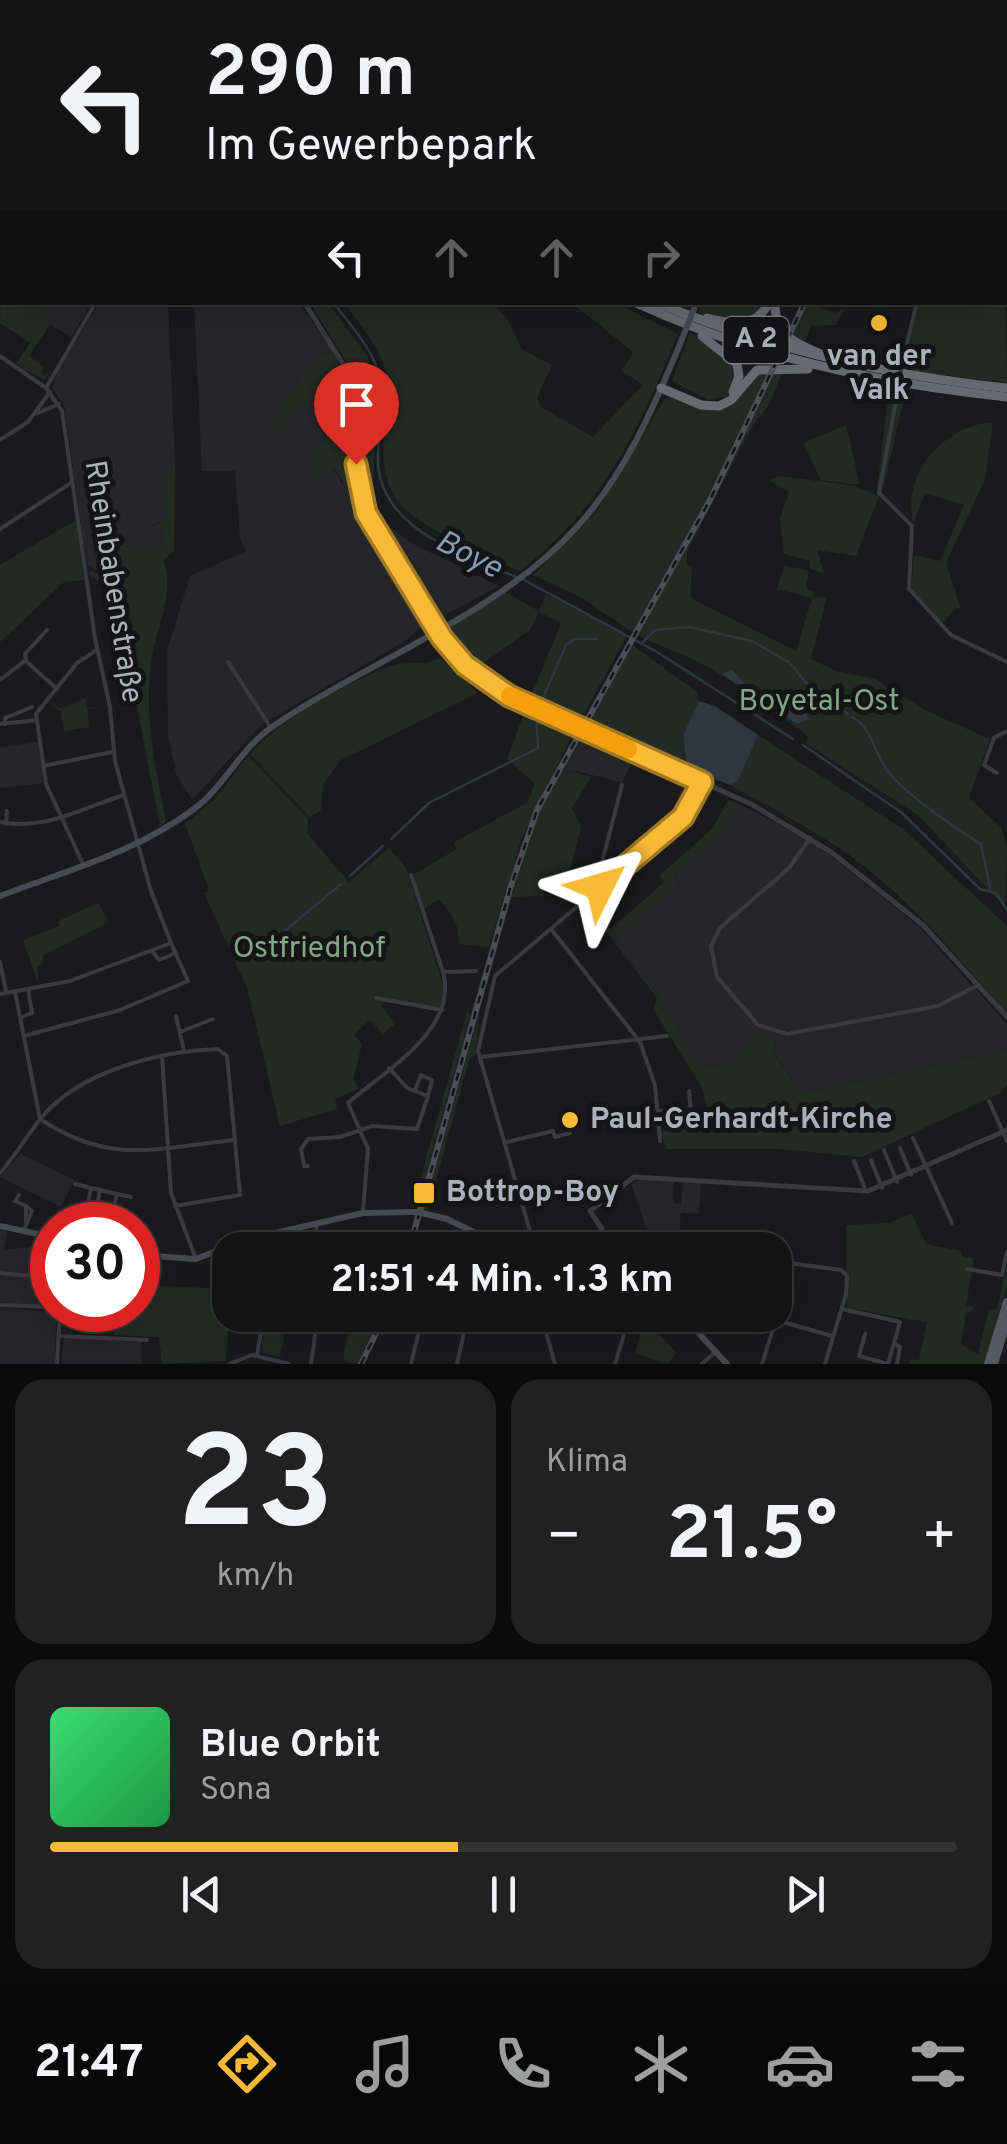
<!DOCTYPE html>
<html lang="de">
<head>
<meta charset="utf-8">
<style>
	body { margin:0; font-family:Overpass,sans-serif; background:#212122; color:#f1f3f6; height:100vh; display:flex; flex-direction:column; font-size:38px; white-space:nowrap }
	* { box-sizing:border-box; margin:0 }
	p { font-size:32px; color:#9d9ea0 }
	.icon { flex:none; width:55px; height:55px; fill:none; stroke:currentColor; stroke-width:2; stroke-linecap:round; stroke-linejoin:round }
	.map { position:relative; height:1364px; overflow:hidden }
	.drawer { display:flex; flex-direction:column; gap:15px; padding:15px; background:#0b0b0c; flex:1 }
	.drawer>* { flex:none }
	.guide { position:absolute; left:0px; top:0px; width:1008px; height:305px; box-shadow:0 10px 40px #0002,0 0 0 2px #333334; background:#141415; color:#f1f3f6; overflow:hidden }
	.speed { position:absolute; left:30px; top:1202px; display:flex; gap:20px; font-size:50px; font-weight:700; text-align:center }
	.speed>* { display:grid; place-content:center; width:130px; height:130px; border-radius:50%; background:#141415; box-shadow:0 10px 40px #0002,0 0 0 2px #333334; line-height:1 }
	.speed .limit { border:15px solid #d22; background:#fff; color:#111 }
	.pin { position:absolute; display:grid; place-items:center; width:85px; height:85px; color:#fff; margin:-102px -42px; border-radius:50% 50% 50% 0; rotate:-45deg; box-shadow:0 0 10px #0007 }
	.pin .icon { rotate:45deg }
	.me { position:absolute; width:110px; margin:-55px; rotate:50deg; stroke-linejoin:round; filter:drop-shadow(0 0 8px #0008) }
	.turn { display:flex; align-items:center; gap:35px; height:210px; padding:0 40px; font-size:45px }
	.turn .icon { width:130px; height:130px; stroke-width:2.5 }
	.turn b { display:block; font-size:70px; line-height:85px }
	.lanes { display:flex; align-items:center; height:95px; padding:0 40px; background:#0003; justify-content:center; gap:50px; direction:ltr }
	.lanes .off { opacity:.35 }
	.big { font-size:75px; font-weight:700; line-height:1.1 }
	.drawer .widget { flex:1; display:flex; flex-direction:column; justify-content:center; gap:15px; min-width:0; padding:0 35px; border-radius:30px; background:#212122 }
	.drawer .dial { align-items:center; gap:0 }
	.dial b { font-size:130px; line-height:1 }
	.song { display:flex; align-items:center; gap:30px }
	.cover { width:120px; height:120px; border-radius:15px; background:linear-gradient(135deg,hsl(140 70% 55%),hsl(140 70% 35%)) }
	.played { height:10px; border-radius:5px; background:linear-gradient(90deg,#f8ba36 45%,#333334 45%) }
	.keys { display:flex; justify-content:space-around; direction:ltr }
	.heat { display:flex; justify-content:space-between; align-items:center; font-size:55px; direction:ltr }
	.drawer .tiles { flex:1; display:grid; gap:15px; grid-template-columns:1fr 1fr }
	.widget:last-child { grid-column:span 2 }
	.trip { position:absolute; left:212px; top:1232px; width:580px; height:100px; border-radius:30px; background:#141415; box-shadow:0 10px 40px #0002,0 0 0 2px #333334; font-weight:700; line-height:100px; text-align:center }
	.tab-bar { display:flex; height:160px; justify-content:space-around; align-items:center; background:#080808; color:#9d9ea0 }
	.tab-bar .icon { width:70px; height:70px }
	.tab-bar .active { color:#f8ba36 }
	.tab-bar b { font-size:45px; color:#f1f3f6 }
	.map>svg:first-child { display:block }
	.built { fill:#262529 }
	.green { fill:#212a23 }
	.water { fill:#2f3841 }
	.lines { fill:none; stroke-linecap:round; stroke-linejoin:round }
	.stream { stroke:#2f3841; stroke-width:2.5 }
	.minor { stroke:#3a3b41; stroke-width:4 }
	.tertiary { stroke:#3a3b41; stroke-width:5 }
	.secondary { stroke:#484a51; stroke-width:6 }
	.primary { stroke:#565860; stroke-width:8 }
	.motorway { stroke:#666972; stroke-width:9 }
	.rail-casing { stroke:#4d4f56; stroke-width:6 }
	.rail { stroke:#151417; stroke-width:2.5; stroke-dasharray:8; stroke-linecap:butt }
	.minor-bridge { stroke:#3a3b41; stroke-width:4 }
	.secondary-bridge { stroke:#484a51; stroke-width:6 }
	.route-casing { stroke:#a17923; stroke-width:25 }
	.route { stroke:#f8ba36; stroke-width:18 }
	.slow { stroke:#f59e0b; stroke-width:18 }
	.poi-dot { fill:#f8ba36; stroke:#151417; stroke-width:4 }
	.labels { text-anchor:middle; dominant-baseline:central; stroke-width:10; stroke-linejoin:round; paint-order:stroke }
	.shield { fill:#151417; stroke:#7f818a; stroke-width:2.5 }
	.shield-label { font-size:28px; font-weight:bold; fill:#acb0bc }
	.poi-label { font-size:30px; font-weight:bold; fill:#acb0bc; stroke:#151417; text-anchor:start }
	.street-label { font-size:30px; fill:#acb0bc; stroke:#151417 }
	.park-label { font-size:30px; fill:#82a785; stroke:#151417 }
	.water-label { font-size:32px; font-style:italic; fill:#829eb7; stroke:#151417 }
</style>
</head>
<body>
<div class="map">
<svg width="1007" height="1364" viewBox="0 0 1007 1364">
	<rect width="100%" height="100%" fill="#1a1a1c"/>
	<g class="built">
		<polygon points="50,303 91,303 72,337 47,323"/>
		<polygon points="100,303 168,303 175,463 163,475 167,520 151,525 162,529 163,547 158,550 117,547 120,566 107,569 88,566 86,561 64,405 52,388 60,366"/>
		<polygon points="194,303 299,303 332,350 305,369 271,428 262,429 282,432 296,410 307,405 314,408 326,440 314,458 313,476 315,472 322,478 334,469 342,484 352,484 364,518 426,624 405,641 261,725 192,800 176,774 168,736 167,651 190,576 246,551 240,537 235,471 202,471"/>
		<polygon points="768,372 773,374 740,446 637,635 631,631 709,491"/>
		<polygon points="382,520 409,542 499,586 437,619 376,522"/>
		<polygon points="585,733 635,756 622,783 577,771 561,776"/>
		<polygon points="38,742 43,783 0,788 0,747"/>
		<polygon points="550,774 556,777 523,856 421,1218 411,1250 404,1250 511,872"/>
		<polygon points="741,805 812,841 917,925 1007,1024 1007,1050 801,1093 773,1051 777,1038 762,1032 725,1065 701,1067 661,999 615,940 679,886 674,876 723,834"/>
		<polygon points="21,1154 74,1180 61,1207 0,1177"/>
		<polygon points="640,1179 674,1181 673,1203 681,1204 683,1182 701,1183 699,1214 681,1213 678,1250 654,1250 631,1184"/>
		<polygon points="0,1230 7,1231 4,1250 38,1246 38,1238 52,1242 52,1306 0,1303"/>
		<polygon points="0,1308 56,1312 55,1364 0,1364"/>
		<polygon points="64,1338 142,1342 141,1364 61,1364"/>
	</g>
	<g class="green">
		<polygon points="262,0 567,0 569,2 265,2"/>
		<polygon points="2,228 2,302 50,303 50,325 29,356 44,367 41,373 45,376 52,369 44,380 16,364 30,343 0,323"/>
		<polygon points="1005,288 1007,383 904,370 918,303 1005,302"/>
		<polygon points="310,303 328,303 368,357 376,393 373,496 365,497 356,377"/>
		<path d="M344 303H491L507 318 522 349 552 365 537 398 541 407 593 437 643 385 622 371 633 352 572 303H616L678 334C638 432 605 504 520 571 494 560 423 528 405 509 368 471 391 422 386 376 382 348 359 324 344 303Z"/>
		<path d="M703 303H766C746 326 725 321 698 313Z"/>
		<polygon points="807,303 835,313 845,308 836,325 811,326 804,344 791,337"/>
		<polygon points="690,333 724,353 737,371 727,396 708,400 672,381"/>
		<path d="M332 350C357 394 349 435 352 484L345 486 335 469 321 478 311 475 310 461 326 440 312 406 296 410 286 432 260 430 271 427 305 369Z"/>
		<polygon points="769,371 709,491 631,631 580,597 533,575 598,509 664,400 673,396 700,408 734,403 754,377"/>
		<path d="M774 372 782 373 769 405 753 425 687 552V565L692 567 690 598 796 651 812 598 777 589 784 565 809 571 806 588 814 592 813 598 827 597 811 659 836 671 875 679 927 711 990 739 969 798 1001 827 1007 849 1005 907 918 815 805 743 808 737 802 731C771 711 742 687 710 668 686 654 654 644 637 635L722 482Z"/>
		<polygon points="889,391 905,393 884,486 877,489"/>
		<path d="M993 422 985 479 946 563 961 609 957 608 941 625 911 588 914 555 940 561 964 505 925 493 913 523C902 472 944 426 993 422Z"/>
		<polygon points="846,425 860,485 821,480 803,443"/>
		<path d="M175 463 174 551 163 560C175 588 159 623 153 651 142 709 155 765 166 822L160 826 118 607 111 589 88 574 91 571 117 577 89 567 120 566 116 547H163L162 529 149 527 166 520 163 475Z"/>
		<polygon points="780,476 855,486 879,496 856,556 817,550 824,573 810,569 810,561 784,554 780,518 789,492 769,480"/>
		<polygon points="76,520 84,580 64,582 0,642 0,565"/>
		<polygon points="501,590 539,611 546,594 627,636 579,723 528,703 561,623 539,612 530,630 472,671 438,629"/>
		<polygon points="631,644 697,692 699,701 683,735 687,768 584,725"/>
		<path d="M440 658 478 693 341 760 323 784 321 810 310 817 251 755C264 729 365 672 395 665 413 660 416 668 440 658Z"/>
		<polygon points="85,698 87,708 108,707 87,709 90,727 64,731 61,712 48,701 61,709"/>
		<path d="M527 705 575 729 521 840 489 947 459 944C458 918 452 917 439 899L424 909 413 875 457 849 454 842 527 803 535 784 507 759Z"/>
		<polygon points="582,731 585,733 561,776 573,772 591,777 572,808 581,826 570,871 543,885 543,896 511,897 541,808"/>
		<path d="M758 735 903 829 1007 926V1015C966 966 924 916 875 875 832 838 779 813 730 785L738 781Z"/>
		<polygon points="248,756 308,819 307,833 349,882 389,848 406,868 444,988 440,1008 387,999 381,1006 396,1023 383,1034 370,1020 354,1035 362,1044 353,1081 359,1088 335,1099 337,1109 280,1126 247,988 204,893 209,890 185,824 214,800"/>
		<polygon points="728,800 741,805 725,833 674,876 679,886 615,940 661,999 701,1067 725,1065 762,1031 777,1037 773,1052 801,1093 1007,1050 1007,1085 1000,1093 862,1157 780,1149 667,1149 660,1132 711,1122 702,1088 653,1009 657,998 586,905 588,903 611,929 664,882 660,875 713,828"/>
		<polygon points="98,903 109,922 43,955 44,964 37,966 39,985 23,940 59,926 58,921"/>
		<polygon points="467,1012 471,1013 417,1203 412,1208"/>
		<polygon points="479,1015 476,1056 470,1057 428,1209 423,1209"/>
		<polygon points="911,1213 926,1244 961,1251 961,1256 974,1258 966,1305 976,1307 966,1314 961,1344 978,1354 989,1309 997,1310 1007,1263 1007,1287 984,1364 909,1364 910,1359 919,1360 927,1322 847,1308 846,1225 890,1223"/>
		<polygon points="138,1285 209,1288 230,1297 226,1361 162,1364 159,1337 114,1335 110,1310 138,1310"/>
		<polygon points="266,1315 288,1315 280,1357 261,1352"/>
		<polygon points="375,1315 383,1315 359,1364 343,1361 350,1319 373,1321"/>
		<polygon points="642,1327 659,1334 677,1353 667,1364 635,1353"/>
	</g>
	<g class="water">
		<path d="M732 670 753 692C776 691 801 694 809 719L797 724 722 674Z"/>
		<polygon points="699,701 715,706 758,735 738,781 730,785 687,768 683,735"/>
	</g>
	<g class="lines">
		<g class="stream">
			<polyline points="115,0 116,2"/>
			<polyline points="0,216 2,214"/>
			<path d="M333 302C350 325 370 345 379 373 386 399 378 430 378 457 376 527 461 554 516 577"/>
			<polyline points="524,580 657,652 793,739"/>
			<polyline points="643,642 655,630 689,627 752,641 790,663 806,683 848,714"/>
			<polyline points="540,705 566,645 575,639 596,639"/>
			<path d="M852 717C876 731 873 756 891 775 911 798 955 828 981 844L990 888"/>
			<polyline points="803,745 902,813 980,889 996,893 1007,910"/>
			<polyline points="391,839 429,803 538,748 536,713"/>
			<polyline points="350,876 383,846"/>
			<polyline points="256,955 341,884"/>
		</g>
		<g class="minor">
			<polyline points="201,0 205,2"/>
			<polyline points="651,0 657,2"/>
			<polyline points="706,2 707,0"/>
			<polyline points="794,2 795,0"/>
			<polyline points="1005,96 1007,96"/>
			<polyline points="1005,265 1007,265"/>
			<polyline points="0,356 46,388 62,411 95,638 110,707 115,761 151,891 171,943 70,981 0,994"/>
			<polyline points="902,364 917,302"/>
			<polyline points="46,388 96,302"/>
			<polyline points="897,395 879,493 912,526 909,589 951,635 1007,662"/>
			<polyline points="38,413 59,404"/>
			<polyline points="0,440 28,422 50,392"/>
			<polyline points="0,529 71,483"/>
			<polyline points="27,662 57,689"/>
			<polyline points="228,662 271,728"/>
			<polyline points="0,680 26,660 25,654 47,630"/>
			<polyline points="0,724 37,720"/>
			<polyline points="5,724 5,718 32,707"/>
			<polyline points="43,766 112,752"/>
			<polyline points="997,773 984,765 994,738 1007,731"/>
			<path d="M0 822C46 831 82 808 124 795"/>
			<polyline points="6,824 7,811"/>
			<polyline points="810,838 789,868 720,928 711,946 717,977 758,1025 787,1034 938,1006 978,985"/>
			<polyline points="83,864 46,784 36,714 77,663 97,650"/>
			<polyline points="411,875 443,972 476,971"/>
			<polyline points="600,887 597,882 622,785"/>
			<polyline points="551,929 640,1042 655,1085 660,1141"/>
			<polyline points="153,952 159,960 176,953"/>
			<polyline points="0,962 6,991"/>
			<path d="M15 992 40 1119C111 1166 155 1148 235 1140"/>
			<polyline points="376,998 442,1010"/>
			<polyline points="176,1016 184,1051"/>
			<polyline points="22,1017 32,1013 28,989"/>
			<polyline points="180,1032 213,1019"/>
			<polyline points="24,1036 120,1010 188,981 171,943"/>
			<polyline points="162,1056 171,1193 196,1259"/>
			<polyline points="481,1057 667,1036"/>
			<polyline points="415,1090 421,1075 432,1080 428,1096"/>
			<polyline points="689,1091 691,1112"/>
			<polyline points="989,1101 1007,1141"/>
			<polyline points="658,1111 698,1111"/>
			<polyline points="913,1138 952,1223"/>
			<polyline points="507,1142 553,1131 555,1137 570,1133"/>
			<polyline points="900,1148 911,1175"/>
			<polyline points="884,1150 897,1182"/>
			<polyline points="871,1160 882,1188"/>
			<polyline points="854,1161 866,1191"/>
			<polyline points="308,1166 304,1166 301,1149 308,1139 340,1137 373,1126 417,1129 428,1096 407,1088 389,1068"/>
			<path d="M0 1173C16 1155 27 1135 42 1117 80 1071 160 1051 218 1049L227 1056 240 1195 175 1206"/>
			<polyline points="75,1184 91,1188"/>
			<polyline points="117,1194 131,1197"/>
			<polyline points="19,1195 15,1201 26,1206"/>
			<polyline points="88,1204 97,1206 100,1190"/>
			<path d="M363 1211 368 1149 348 1103C385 1071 459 1029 443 972"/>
			<polyline points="86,1213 91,1188 117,1194 109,1225"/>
			<polyline points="316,1225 319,1250"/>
			<polyline points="24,1230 32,1211 26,1206 26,1223"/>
			<polyline points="271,1234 271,1250"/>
			<polyline points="602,1243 619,1250"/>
			<polyline points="697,1243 737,1250"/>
			<polyline points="534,1245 478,1051 495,976 683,817 701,784"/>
			<polyline points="483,1250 486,1238"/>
			<polyline points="775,1261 841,1270 847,1276 846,1294 825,1364"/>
			<polyline points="967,1269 1002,1275 1007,1252"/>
			<polyline points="0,1273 52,1278"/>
			<polyline points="0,1305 52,1307"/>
			<polyline points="842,1309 900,1322 888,1364 859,1356 865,1334"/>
			<polyline points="502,1315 544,1324"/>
			<polyline points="541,1315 555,1364"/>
			<polyline points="59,1336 147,1340"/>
			<polyline points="895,1344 900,1347 897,1364"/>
			<polyline points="257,1355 264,1315"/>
			<polyline points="57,1364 60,1310"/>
			<polyline points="229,1364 252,1355 289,1364"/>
			<polyline points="311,1364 318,1315"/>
			<polyline points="411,1364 423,1315"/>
			<polyline points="457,1364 468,1315"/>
			<polyline points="615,1364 630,1315"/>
			<polyline points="702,1364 715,1352"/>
			<polyline points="762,1364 776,1320 832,1336"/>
		</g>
		<g class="tertiary">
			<polyline points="0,49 2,53"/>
			<polyline points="304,302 352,378 357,410 356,479 366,513 442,637 465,665 509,696 751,804 831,852 923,925 1007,1017"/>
			<polyline points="600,1250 602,1229 590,1211 634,1177 868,1191 1007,1130"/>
		</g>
		<g class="secondary">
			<polyline points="824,2 825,0"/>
			<path d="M0 896C65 871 137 852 194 809 224 787 240 749 272 727 368 661 497 615 576 528 624 476 653 409 680 344"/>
			<polyline points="422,1213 447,1219 486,1238 546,1250"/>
			<polyline points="0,1226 52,1237"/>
			<polyline points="138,1255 196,1259 244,1240 363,1213 414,1212"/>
			<polyline points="682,1315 727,1364"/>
		</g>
		<g class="primary">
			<polyline points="988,1364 1007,1302"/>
			<polyline points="994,1364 1007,1321"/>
		</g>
		<g class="motorway">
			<polyline points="242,0 244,2"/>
			<polyline points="255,0 257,2"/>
			<path d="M634 302C753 357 877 383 1007 397"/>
			<path d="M655 302C769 349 884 375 1007 388"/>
			<path d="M775 302C774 335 795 343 821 354"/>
			<path d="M707 318C731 324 757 329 769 302"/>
			<polyline points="702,336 737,364 739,376 733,392"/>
			<polyline points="661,388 701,405 719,406 731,400 757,370 808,369"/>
		</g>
		<g class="rail-casing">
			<g id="rail">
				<polyline points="926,2 927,0"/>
				<polyline points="409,1250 510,889 537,810 710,500 805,302"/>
				<polyline points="361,1364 385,1315"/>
			</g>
		</g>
		<use href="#rail" class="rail"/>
		<polyline class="minor-bridge" points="897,395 902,364"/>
		<g class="secondary-bridge">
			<polyline points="680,344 696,304"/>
			<polyline points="414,1212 422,1213"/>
		</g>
	</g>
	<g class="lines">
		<g class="route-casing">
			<polyline id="route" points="356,464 366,513 442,638 465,665 509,696 702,782 683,817 600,887"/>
		</g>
		<use href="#route" class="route"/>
		<polyline class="slow" points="510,696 628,749"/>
	</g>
	<g class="poi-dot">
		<circle cx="879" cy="323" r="10"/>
		<circle cx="570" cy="1120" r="10"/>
		<rect x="412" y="1181" width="24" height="24" rx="5"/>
	</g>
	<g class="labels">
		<rect class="shield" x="723.5" y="317" width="65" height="46" rx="8"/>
		<g class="shield-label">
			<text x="756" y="340">A 2</text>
		</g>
		<g class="poi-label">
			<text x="879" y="357" text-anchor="middle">van der<tspan x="879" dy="34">Valk</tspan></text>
			<text x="590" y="1120">Paul-Gerhardt-Kirche</text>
			<text x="446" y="1193">Bottrop-Boy</text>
		</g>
		<g class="street-label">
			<text transform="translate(112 582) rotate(81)">Rheinbabenstraße</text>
		</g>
		<g class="park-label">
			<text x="819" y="702">Boyetal-Ost</text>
			<text x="309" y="949">Ostfriedhof</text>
		</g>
		<g class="water-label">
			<text transform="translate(468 556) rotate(27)">Boye</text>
		</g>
	</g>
</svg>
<div class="speed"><div class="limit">30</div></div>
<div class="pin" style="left:356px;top:464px;background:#d93025"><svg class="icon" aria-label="arrive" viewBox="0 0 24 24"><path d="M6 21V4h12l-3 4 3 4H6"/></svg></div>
<svg class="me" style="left:600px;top:887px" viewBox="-20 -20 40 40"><path d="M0-17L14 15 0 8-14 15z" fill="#f8ba36" stroke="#fff" stroke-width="4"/></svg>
<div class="trip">21:51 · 4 Min. · 1.3 km</div>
<div class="guide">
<div class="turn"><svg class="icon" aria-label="left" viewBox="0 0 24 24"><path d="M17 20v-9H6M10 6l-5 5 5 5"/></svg><div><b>290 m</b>Im Gewerbepark</div></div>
<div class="lanes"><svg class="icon" aria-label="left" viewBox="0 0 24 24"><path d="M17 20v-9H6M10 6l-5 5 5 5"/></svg><svg class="icon off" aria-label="ahead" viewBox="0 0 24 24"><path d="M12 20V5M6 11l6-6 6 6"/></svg><svg class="icon off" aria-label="ahead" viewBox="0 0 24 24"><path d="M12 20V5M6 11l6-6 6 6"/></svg><svg class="icon off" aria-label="right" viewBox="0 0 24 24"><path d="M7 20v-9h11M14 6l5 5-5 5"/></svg></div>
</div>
</div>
<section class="drawer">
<div class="tiles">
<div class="widget dial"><b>23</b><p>km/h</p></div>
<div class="widget"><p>Klima</p>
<div class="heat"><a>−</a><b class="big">21.5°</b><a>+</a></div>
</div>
<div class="widget">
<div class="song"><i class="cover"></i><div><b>Blue Orbit</b><p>Sona</p></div></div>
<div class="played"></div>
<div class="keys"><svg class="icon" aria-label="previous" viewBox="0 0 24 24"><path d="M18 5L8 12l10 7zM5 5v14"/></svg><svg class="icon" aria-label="pause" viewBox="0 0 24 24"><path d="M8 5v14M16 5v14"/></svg><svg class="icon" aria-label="next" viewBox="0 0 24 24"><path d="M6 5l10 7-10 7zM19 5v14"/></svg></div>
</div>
</div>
</section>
<nav class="tab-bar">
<b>21:47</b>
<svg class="icon active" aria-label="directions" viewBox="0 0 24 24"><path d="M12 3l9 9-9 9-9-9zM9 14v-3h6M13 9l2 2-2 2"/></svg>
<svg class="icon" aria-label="music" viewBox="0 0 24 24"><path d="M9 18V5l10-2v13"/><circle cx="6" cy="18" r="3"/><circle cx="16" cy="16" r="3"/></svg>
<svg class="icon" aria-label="phone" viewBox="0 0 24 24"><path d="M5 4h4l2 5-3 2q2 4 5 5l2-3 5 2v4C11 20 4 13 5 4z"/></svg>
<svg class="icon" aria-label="climate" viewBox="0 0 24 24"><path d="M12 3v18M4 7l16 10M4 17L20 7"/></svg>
<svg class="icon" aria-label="car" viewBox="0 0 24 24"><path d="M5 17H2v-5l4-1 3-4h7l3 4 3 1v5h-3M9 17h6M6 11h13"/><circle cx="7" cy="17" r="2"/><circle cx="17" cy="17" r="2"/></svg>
<svg class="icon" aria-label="filters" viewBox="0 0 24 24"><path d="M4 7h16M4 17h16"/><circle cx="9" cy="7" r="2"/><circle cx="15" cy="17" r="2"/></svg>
</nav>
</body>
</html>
